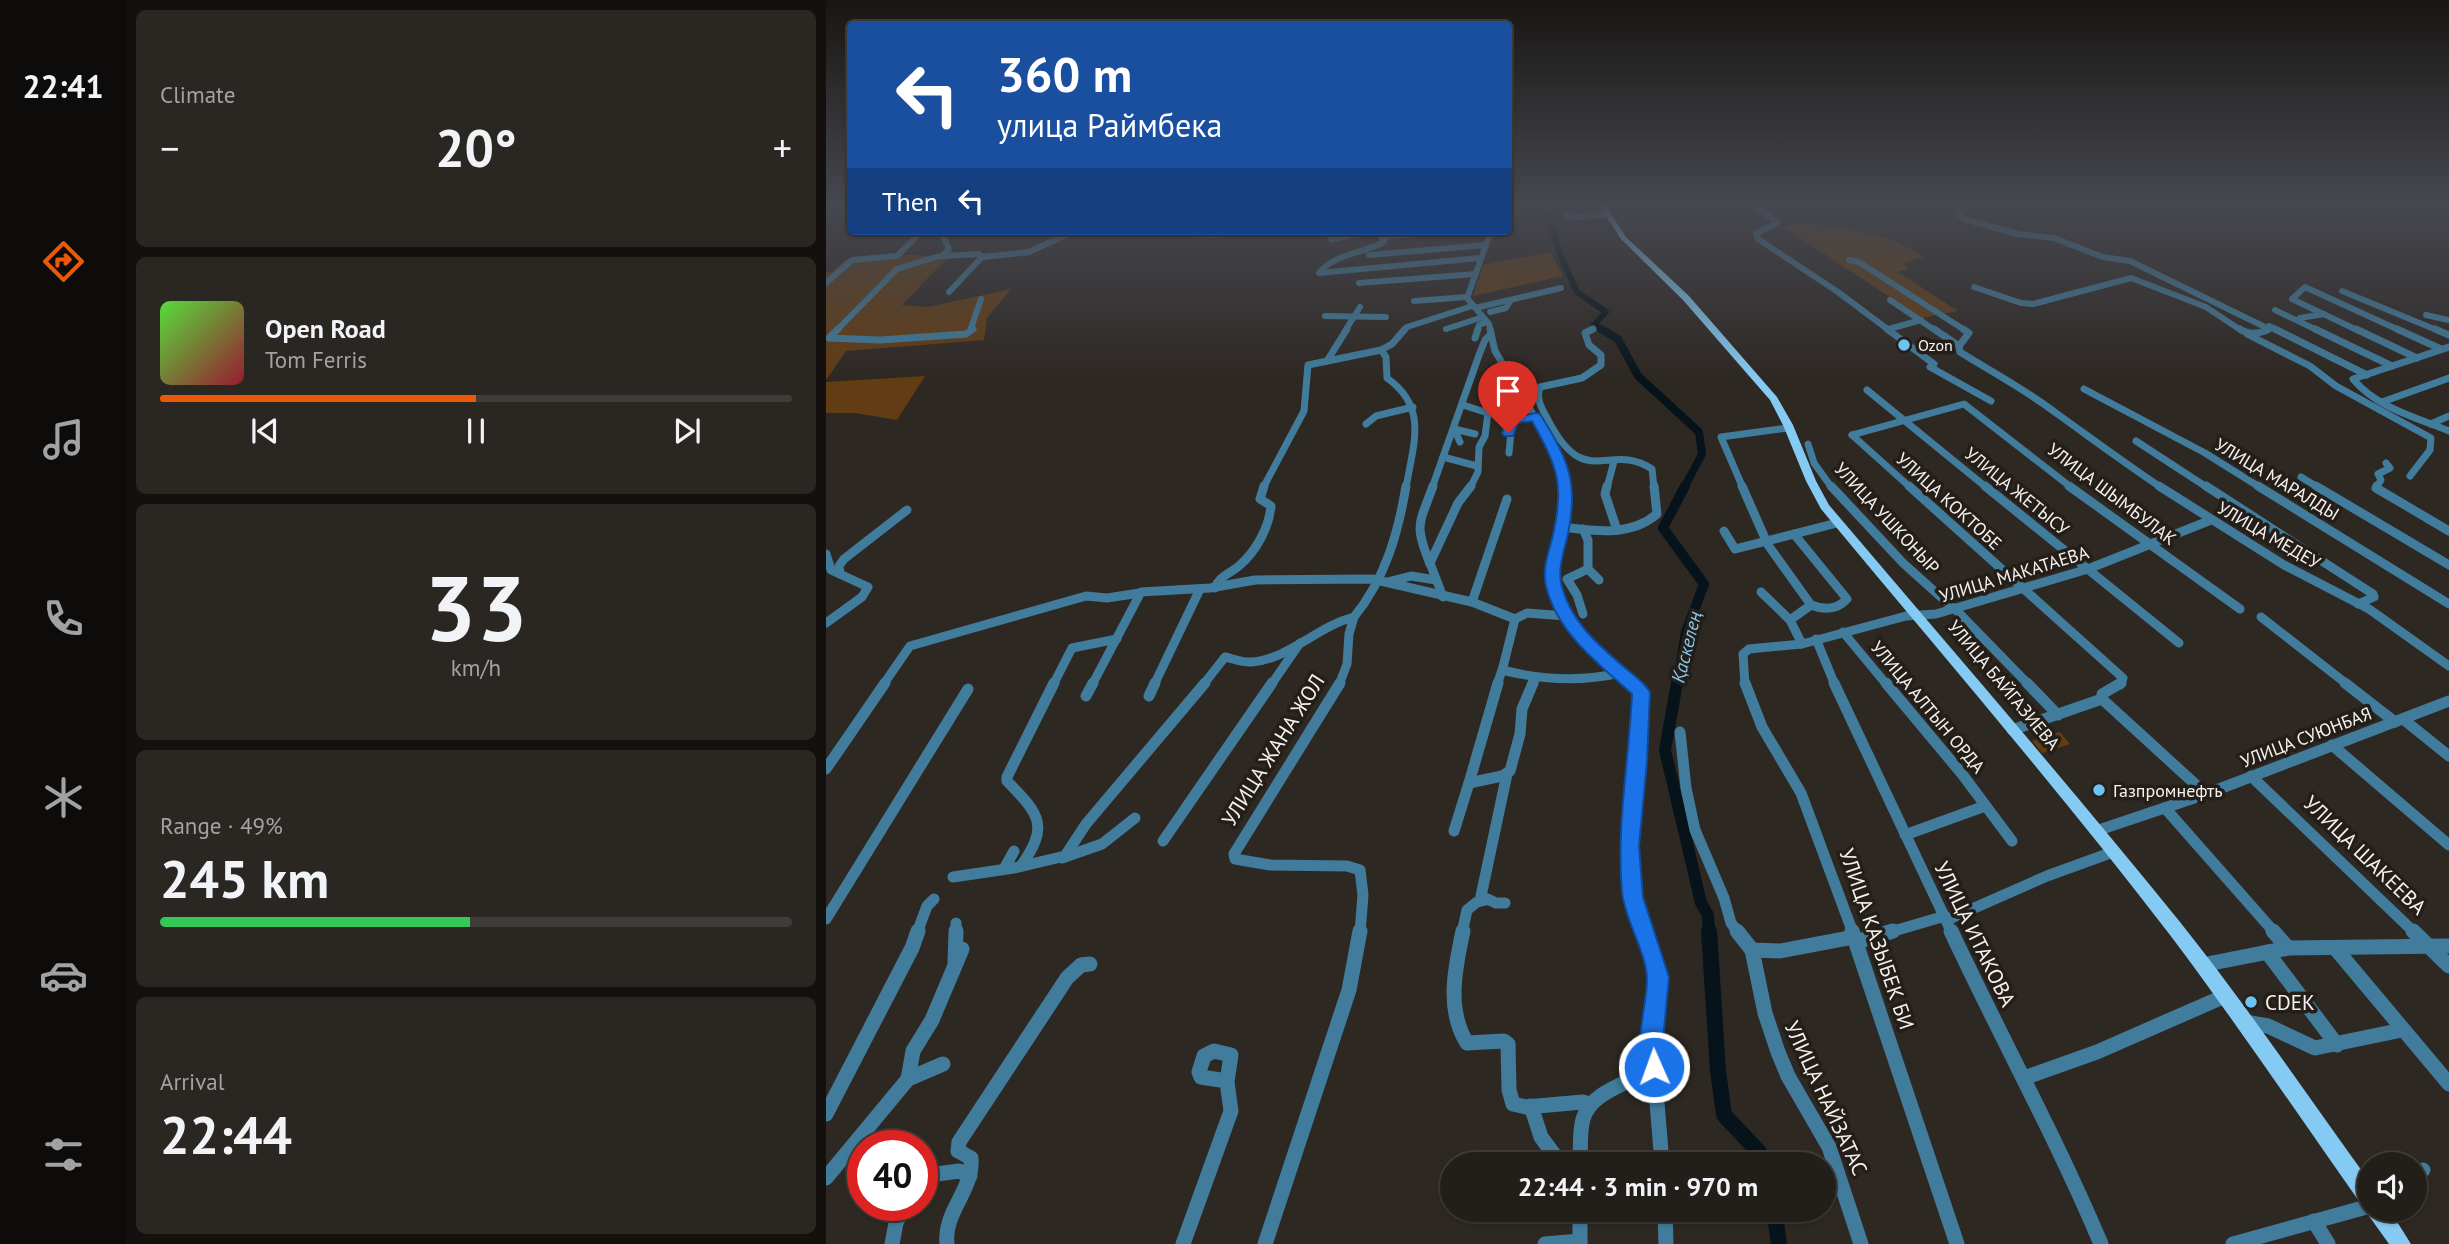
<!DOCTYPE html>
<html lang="en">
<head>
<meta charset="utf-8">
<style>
	body { margin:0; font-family:"PT Sans",sans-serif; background:#2a2723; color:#f1f3f6; height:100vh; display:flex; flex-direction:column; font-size:26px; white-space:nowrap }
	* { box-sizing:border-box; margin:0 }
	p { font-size:23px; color:#a2a2a2 }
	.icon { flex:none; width:38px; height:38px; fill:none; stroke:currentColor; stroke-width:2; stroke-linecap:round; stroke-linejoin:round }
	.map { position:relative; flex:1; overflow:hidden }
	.drawer { display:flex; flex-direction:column; gap:10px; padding:10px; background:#13100e; width:700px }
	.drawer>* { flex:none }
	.top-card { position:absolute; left:21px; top:21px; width:665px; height:214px; border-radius:7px; box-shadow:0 2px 5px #0004,0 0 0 2px #3f3c39; background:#1a4fa0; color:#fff; overflow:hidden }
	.fabs { position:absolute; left:1531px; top:1152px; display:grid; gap:14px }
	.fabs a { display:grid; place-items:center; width:70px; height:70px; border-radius:50%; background:#221e1a; box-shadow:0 2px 5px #0004,0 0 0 2px #3f3c39; font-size:35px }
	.speed { position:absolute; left:21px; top:1130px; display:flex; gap:14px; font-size:35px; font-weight:700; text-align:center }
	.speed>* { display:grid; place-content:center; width:91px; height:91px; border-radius:50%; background:#221e1a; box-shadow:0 2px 5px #0004,0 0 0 2px #3f3c39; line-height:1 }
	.speed .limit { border:10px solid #d22; background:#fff; color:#111 }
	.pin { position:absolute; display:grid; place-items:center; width:60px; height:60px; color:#fff; margin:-72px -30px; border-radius:50% 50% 50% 0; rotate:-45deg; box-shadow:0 0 7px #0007 }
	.pin .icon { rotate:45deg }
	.me { position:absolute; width:77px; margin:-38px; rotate:358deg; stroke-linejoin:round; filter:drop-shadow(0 0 5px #0008) }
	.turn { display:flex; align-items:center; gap:24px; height:147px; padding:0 35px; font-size:32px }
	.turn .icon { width:91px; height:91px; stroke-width:2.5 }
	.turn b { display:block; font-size:49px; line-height:60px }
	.then { display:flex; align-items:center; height:66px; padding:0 35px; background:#0003; gap:14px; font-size:26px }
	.big { font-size:52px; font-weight:800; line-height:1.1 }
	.drawer .tile { flex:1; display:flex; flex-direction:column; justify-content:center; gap:10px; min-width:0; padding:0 24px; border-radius:10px; background:#2a2723 }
	.drawer .dial { align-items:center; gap:0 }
	.dial b { font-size:91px; line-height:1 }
	.song { display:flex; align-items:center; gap:21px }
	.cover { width:84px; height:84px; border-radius:10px; background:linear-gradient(135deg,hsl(110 70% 55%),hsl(350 70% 35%)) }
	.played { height:7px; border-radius:4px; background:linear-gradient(90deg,#ea580c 50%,#3f3c39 50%) }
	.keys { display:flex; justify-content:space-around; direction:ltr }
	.heat { display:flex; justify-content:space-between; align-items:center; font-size:38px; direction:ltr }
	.charge { height:10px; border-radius:5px; background:linear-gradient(90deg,#34c759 49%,#3f3c39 0) }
	.trip { position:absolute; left:614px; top:1152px; width:396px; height:70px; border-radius:35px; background:#221e1a; box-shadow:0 2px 5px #0004,0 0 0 2px #3f3c39; font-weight:800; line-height:70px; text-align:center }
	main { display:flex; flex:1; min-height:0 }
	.tabs { display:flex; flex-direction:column; width:126px; justify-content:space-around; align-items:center; background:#0e0c0a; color:#a2a2a2 }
	.tabs .icon { width:49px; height:49px }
	.tabs .on { color:#ea580c }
	.tabs b { font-size:32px; color:#f1f3f6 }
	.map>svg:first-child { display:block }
	.green { fill:#623c13 }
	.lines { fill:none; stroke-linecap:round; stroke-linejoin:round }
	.river-far4 { stroke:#07131a; stroke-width:6 }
	.river-far3 { stroke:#07131a; stroke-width:8 }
	.river-far2 { stroke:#07131a; stroke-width:10 }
	.river-far1 { stroke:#07131a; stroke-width:12 }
	.river { stroke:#07131a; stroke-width:16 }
	.minor-far4 { stroke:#417c9c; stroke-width:6 }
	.minor-far3 { stroke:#417c9c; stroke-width:7 }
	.minor-far2 { stroke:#417c9c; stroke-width:9 }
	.minor-far1 { stroke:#417c9c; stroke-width:11 }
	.minor { stroke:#417c9c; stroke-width:15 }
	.major { fill:#85caf2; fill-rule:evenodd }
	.route { fill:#1a73e8; stroke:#114b97; stroke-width:2 }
	.poi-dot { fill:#6cc3f2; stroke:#241e19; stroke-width:2.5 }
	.labels { text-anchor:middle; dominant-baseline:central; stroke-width:7; stroke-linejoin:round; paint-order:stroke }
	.far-poi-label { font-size:16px; fill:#f6f1ee; stroke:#241e19; text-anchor:start }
	.street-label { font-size:18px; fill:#f6f1ee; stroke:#241e19 }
	.poi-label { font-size:18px; fill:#f6f1ee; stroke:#241e19; text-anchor:start }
	.water-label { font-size:19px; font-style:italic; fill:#86c9f0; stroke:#241e19 }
	.near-street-label { font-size:21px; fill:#f6f1ee; stroke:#241e19 }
	.near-poi-label { font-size:21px; fill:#f6f1ee; stroke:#241e19; text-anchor:start }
</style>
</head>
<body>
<main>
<nav class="tabs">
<b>22:41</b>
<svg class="icon on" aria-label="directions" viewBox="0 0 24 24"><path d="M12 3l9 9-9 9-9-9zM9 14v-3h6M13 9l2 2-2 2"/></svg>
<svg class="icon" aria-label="music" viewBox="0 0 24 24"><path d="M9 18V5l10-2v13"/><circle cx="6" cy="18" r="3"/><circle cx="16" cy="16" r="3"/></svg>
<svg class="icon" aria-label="phone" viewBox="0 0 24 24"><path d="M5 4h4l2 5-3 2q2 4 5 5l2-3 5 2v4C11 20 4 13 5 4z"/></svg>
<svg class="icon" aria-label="climate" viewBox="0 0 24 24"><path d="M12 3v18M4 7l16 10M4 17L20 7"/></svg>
<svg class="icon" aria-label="car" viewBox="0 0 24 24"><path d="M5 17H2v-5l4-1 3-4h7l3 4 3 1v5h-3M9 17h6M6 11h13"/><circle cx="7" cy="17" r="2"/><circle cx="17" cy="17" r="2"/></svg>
<svg class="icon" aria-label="filters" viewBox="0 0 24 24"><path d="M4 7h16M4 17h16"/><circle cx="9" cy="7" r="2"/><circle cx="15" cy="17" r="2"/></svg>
</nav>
<section class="drawer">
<div class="tile"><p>Climate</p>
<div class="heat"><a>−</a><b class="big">20°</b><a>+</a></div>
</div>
<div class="tile">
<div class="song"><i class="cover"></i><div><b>Open Road</b><p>Tom Ferris</p></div></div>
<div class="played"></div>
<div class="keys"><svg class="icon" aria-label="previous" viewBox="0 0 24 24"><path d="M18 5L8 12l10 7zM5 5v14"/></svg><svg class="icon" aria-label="pause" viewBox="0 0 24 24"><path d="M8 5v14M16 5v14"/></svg><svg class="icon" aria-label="next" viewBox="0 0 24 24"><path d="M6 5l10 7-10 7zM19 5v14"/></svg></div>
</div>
<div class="tile dial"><b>33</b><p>km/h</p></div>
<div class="tile"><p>Range · 49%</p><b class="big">245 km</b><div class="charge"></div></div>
<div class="tile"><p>Arrival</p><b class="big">22:44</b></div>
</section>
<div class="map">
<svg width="1623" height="1244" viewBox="0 0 1623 1244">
	<rect width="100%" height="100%" fill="#2e2823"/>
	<g class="green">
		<path d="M971 224C1015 225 1061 232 1098 257L1077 263 1083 269 1072 272 1132 311 1096 318 956 226Z"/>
		<polygon points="724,252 737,276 647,296 657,265"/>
		<polygon points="67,254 122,257 76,305 102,307 185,289 161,318 158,340 20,351 0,380 0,272 6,272 19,260"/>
		<polygon points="99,376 71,420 29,413 0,413 0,382"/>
		<polygon points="1217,725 1225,734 1234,732 1244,744 1216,753 1206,741 1217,737 1210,728"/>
	</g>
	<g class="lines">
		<polyline class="river-far4" points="718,205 736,259 751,292 780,312 768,325 778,331"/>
		<polyline class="river-far3" points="775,329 792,339 812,376 873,432 876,454 858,488"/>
		<polyline class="river-far2" points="851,685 860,632 878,584 837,528 859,486"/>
		<polyline class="river-far1" points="851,683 839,750 875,903 882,915 883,933"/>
		<g class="river">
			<polyline points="883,931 892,1071 898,1115 933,1152 937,1164"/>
			<polyline points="948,1209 953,1244"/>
		</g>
		<g class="minor-far4">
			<polyline points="927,205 952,222 930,234 932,239 1012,292 1064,331"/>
			<polyline points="1132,205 1132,213 1138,219 1192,234 1228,238 1277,257 1304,261 1443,329 1440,331"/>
			<polyline points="740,215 751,217 782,214"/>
			<polyline points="119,231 116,234 123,249 116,256 153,254 156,257"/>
			<polyline points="300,231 320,234 332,231"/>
			<polyline points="501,231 505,239 528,235"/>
			<polyline points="527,231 528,235 553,231"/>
			<polyline points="553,231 555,237 627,231"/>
			<polyline points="328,233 390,235 407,231"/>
			<polyline points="621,234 655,231"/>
			<path d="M559 237 558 242C536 254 509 253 493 273L654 258"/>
			<polyline points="543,255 660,245"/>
			<polyline points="1023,260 1033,262 1140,331"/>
			<polyline points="0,283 26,260 71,256 96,231"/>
			<polyline points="533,283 649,274"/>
			<polyline points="1148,287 1195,303 1207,304 1305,278 1380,307 1416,331"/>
			<polyline points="1516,291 1613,331"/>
			<polyline points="123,292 156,257 203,252 248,231"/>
			<polyline points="1064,300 1110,331"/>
			<polyline points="588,301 641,297"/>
			<polyline points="649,308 735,288"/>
			<polyline points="1449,310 1493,331"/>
			<polyline points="664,312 680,308 685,300"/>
			<polyline points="1600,315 1623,320"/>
			<polyline points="499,316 560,317"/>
			<polyline points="1475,322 1474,318 1498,314"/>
			<polyline points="1443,326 1453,331"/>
			<polyline points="620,329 657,317"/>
			<polyline points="1063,329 1095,320"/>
			<polyline points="10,331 71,269 117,255"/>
			<polyline points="144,331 155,299"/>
			<polyline points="519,331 534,307"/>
			<polyline points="578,331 581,327 646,306"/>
			<polyline points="651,331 653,325 661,322"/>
			<polyline points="665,331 663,324 641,298 665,231"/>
			<polyline points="763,331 767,329"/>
			<polyline points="1533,331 1466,299 1479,287 1575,331"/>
		</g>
		<g class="minor-far3">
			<polyline points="12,329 3,338 54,340 140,334 147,329"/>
			<polyline points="664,329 669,351 728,449 741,488"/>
			<path d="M767 329 759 333 763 345 775 355V365L756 378 714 387C710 399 715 407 721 418 760 494 782 440 826 469L828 488"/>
			<polyline points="1061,329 1108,364 1104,367 1165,401"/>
			<path d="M1108 329 1133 346 1134 352C1166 372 1200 390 1230 413 1265 438 1300 464 1336 488"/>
			<path d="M1414 329C1422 335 1434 334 1443 329"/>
			<polyline points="1449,329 1541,375"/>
			<polyline points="1489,329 1566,366"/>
			<polyline points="1530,329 1591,358"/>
			<polyline points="1571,329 1615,349"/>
			<polyline points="1609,329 1623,335"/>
			<polyline points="1421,334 1484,366 1510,386 1605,438 1604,450 1584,476"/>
			<polyline points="649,338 652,329"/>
			<polyline points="1133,346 1143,333 1137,329"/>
			<path d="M1623 347 1527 379C1551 408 1589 417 1623 431"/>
			<path d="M555 350 560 357 561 378C603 408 587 444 580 488"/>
			<polyline points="501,361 521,329"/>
			<polyline points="1258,389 1379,453 1435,488"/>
			<polyline points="1041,390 1161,488"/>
			<polyline points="1556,402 1623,378"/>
			<polyline points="637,405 662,413 659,436 653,447 652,472 644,488"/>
			<polyline points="540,424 550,416 587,407"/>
			<polyline points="1605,424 1623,416"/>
			<polyline points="628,429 649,434"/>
			<polyline points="628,429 634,442"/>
			<polyline points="1026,435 1085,488"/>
			<polyline points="1026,435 1138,404 1246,488"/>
			<polyline points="1310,441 1382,488"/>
			<polyline points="982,444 988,463 1006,488"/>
			<polyline points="683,453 686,421 710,417"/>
			<polyline points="617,457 651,466"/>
			<polyline points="1475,477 1493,488"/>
			<polyline points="437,488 478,411 482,365 555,350 566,344 579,329"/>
			<polyline points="606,488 653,355 659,340 665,334"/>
			<polyline points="781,488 788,461"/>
			<polyline points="917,488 895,437 962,428"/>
			<polyline points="1550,488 1555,480 1552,474 1564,468 1560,463"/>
		</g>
		<g class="minor-far2">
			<path d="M740 486C743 513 732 539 727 565 718 613 776 657 807 685"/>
			<polyline points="781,486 779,494 791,530"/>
			<polyline points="916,486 942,545 985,605"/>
			<polyline points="1005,486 1077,563 1127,608"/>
			<polyline points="1083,486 1297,678 1294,685"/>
			<polyline points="1159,486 1353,643"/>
			<polyline points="1243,486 1414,609"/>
			<polyline points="1333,486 1458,565 1543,609 1623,666"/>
			<polyline points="1380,486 1547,594 1548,597 1532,604"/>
			<polyline points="1432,486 1623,604"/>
			<polyline points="1490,486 1623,565"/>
			<polyline points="1551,486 1550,488 1623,531"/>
			<path d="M736 527C769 531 804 537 831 514L828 486"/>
			<polyline points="757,529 762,540 762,569 773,580"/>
			<polyline points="898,531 909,549 1011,523"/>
			<path d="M968 534 1021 599C1011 610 998 610 985 605"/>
			<polyline points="0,554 5,570 42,587 36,597 0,623"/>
			<path d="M604 564C588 524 593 525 607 486"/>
			<polyline points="14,574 13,566 18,559 81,510"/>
			<polyline points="561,582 585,576 610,580"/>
			<path d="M389 588C393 576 404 574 414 565 430 551 443 528 445 506L434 499 438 486"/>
			<polyline points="935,592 964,620 976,644"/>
			<polyline points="617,597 604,563 632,503 645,486"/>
			<polyline points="646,602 681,499"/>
			<polyline points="1128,608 1203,685"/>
			<polyline points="757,614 751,595 741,579 762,569"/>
			<path d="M528 617C559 579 572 534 580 486"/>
			<polyline points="1435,617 1522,685"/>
			<polyline points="689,619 701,613 740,616"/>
			<polyline points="964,620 985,605"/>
			<polyline points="1017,632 1061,685"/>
			<polyline points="990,639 1009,685"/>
			<polyline points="57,685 84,646 260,596 281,598 314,593"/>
			<polyline points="227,685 246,648 291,639"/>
			<path d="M266 685 315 592 384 588 429 580 546 579 646 602 689 619 677 667 680 671C718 680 755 682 794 673"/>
			<polyline points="328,685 374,589"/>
			<path d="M377 685 399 657C408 659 417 663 426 662 463 659 492 626 528 617L523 634 521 664 513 685"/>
			<polyline points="445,685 474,643"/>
			<polyline points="671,685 677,667"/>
			<polyline points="707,685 710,677"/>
			<polyline points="919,685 917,654 923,649 976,644 1080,616 1110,614 1262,569 1385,520"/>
		</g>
		<g class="minor-far1">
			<polyline points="514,683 408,854 409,859 444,865 521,866 534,870 537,895 534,933"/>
			<polyline points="805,683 815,692 812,762 803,846 807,897 818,933"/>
			<polyline points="919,683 936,727 975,793 1027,933"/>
			<polyline points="1008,683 1126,933"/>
			<polyline points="1060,683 1136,774 1186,841"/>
			<polyline points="1201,683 1232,715"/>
			<polyline points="1519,683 1569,722"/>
			<polyline points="260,696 267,683"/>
			<polyline points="323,696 329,683"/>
			<polyline points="1276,699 1380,794"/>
			<polyline points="1577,719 1623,756"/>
			<polyline points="1186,730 1276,699 1276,694 1295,683"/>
			<polyline points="854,732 860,788 869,830 898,898 905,923 913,933"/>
			<polyline points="1506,745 1623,845"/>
			<polyline points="0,769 59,683"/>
			<polyline points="1425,776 1589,933"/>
			<polyline points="643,783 672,683"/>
			<polyline points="1339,808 1449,933"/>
			<polyline points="628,831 643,783 676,776 684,771 694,734 696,709 707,683"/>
			<polyline points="1270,831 1380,794 1623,701"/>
			<polyline points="1079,835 1159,806"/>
			<polyline points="337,841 446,683"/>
			<polyline points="236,858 276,844 309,818"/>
			<path d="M195 866C224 825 213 814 181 781V777L228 683"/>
			<polyline points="178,869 188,851"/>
			<polyline points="127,877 188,868 239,856 260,824 379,683"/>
			<polyline points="679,903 670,903 655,896 681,774"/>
			<polyline points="0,919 142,689"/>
			<polyline points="1121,920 1221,876 1287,852"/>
			<polyline points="91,933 101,906 108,899"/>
			<polyline points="130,933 130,923"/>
			<polyline points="636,933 641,910 651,902 660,900"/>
			<polyline points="1061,933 1119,916"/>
		</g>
		<g class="minor">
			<path d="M637 931C629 968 620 1010 641 1043L678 1041 682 1044 683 1090 687 1104 700 1107 757 1102 764 1105"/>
			<polyline points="818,931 832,977 826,1041 836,1164"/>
			<polyline points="911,931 926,950 939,1013 952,1052 962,1076 1003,1147 1035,1244"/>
			<polyline points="1026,931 1131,1244"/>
			<path d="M1125 931C1174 1036 1230 1137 1275 1244"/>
			<polyline points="1447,931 1462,948"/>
			<polyline points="1587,931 1623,966"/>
			<polyline points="1030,942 1067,931"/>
			<polyline points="1509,948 1623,1084"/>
			<polyline points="926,950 954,951 1028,937"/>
			<polyline points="1441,952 1511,1045"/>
			<polyline points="129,962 130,931"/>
			<polyline points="1376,965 1462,948 1623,946"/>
			<polyline points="1419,1022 1442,1026 1489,1048 1576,1030"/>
			<polyline points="1198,1078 1271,1052 1399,996"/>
			<polyline points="82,1079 117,1064"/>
			<polyline points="705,1106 715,1137 735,1164"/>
			<polyline points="0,1114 86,948 92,931"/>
			<path d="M754 1164C755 1149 753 1133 757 1119 765 1090 807 1083 828 1067"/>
			<polyline points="1589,1173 1597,1170"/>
			<polyline points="96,1176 133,1171 144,1176"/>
			<polyline points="0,1178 82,1079 87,1051 106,1020 136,949"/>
			<polyline points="754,1209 754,1244"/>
			<polyline points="839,1209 840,1244"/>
			<polyline points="1488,1221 1502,1244"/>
			<polyline points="66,1244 70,1223 78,1206"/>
			<path d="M121 1244C117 1212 148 1190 145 1158L132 1151 133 1142 241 978 255 965 264 964"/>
			<polyline points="357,1244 405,1111 401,1082 405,1055 388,1051 378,1056 373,1072 375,1077 401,1081"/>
			<polyline points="439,1244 523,990 534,931"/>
			<polyline points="719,1244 754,1241"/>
			<polyline points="1407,1244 1544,1206"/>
		</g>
		<path class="major" d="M773 205H779L800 237 863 296 951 397 967 425 990 481 1003 505C1121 644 1240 781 1354 922 1421 1006 1481 1095 1544 1182V1209H1563L1585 1244H1563L1543 1216 1540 1208 1537 1207C1473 1116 1411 1024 1344 935 1233 790 1112 650 995 509L980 481 957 425 944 400 857 300 795 239Z"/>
	</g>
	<linearGradient id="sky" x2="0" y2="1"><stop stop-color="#191613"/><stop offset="0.54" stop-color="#464850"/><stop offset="1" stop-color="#464850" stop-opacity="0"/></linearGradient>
	<rect width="1623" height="379" fill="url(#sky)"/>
	<path class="route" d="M710 413 714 414C742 458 753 483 742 534 738 551 731 570 736 587 745 621 771 644 797 666 806 674 818 682 824 692L821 762 813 846 817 897 843 977 837 1041 839 1067 836 1076 828 1079 819 1076C807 1046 820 1011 821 980 821 953 799 921 796 892 790 827 803 760 806 694 773 664 731 633 720 586 716 570 722 554 726 539 739 485 732 468 706 421L692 423 687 436H678L676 433 682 418Z"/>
	<g class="poi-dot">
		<circle cx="1078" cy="345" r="7"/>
		<circle cx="1273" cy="790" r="7"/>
		<circle cx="1425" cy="1002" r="7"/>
	</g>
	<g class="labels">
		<g class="far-poi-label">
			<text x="1092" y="345">Ozon</text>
		</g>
		<g class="street-label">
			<text transform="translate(1451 479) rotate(31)">УЛИЦА МАРАЛДЫ</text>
			<text transform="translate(1191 491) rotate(39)">УЛИЦА ЖЕТЫСУ</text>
			<text transform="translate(1286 494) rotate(37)">УЛИЦА ШЫМБУЛАК</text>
			<text transform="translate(1123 501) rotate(42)">УЛИЦА КОКТОБЕ</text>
			<text transform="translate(1061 518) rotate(47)">УЛИЦА УШКОНЫР</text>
			<text transform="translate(1443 535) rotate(30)">УЛИЦА МЕДЕУ</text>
			<text transform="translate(1188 574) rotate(-17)">УЛИЦА МАКАТАЕВА</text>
			<text transform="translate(1178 685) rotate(50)">УЛИЦА БАЙГАЗИЕВА</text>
			<text transform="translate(1102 707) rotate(50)">УЛИЦА АЛТЫН ОРДА</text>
			<text transform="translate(1480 737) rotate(-21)">УЛИЦА СУЮНБАЯ</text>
		</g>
		<g class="poi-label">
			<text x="1287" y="790">Газпромнефть</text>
		</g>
		<g class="water-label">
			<text transform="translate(860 647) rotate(-76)">Қаскелең</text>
		</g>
		<g class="near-street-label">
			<text transform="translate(447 750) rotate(-58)">УЛИЦА ЖАНА ЖОЛ</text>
			<text transform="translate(1539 855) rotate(44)">УЛИЦА ШАКЕЕВА</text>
			<text transform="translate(1149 934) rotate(64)">УЛИЦА ИТАКОВА</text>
			<text transform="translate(1051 939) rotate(71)">УЛИЦА КАЗЫБЕК БИ</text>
			<text transform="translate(1000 1098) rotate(65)">УЛИЦА НАЙЗАТАС</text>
		</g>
		<g class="near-poi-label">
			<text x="1439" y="1002">CDEK</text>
		</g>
	</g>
</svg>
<div class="fabs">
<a><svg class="icon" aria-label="sound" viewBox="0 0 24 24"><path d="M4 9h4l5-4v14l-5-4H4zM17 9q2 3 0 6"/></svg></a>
</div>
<div class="speed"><div class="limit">40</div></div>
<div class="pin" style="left:682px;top:433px;background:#d93025"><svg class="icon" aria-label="arrive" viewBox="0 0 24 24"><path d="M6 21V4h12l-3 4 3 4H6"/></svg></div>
<svg class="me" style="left:828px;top:1067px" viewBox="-20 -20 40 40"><circle r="17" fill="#1a73e8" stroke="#fff" stroke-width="3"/><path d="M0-11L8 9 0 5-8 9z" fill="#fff"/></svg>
<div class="trip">22:44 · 3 min · 970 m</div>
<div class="top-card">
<div class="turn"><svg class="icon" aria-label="left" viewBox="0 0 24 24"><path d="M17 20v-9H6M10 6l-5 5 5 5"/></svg><div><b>360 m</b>улица Раймбека</div></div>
<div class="then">Then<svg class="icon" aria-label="left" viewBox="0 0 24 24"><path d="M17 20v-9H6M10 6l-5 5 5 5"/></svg></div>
</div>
</div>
</main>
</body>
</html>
